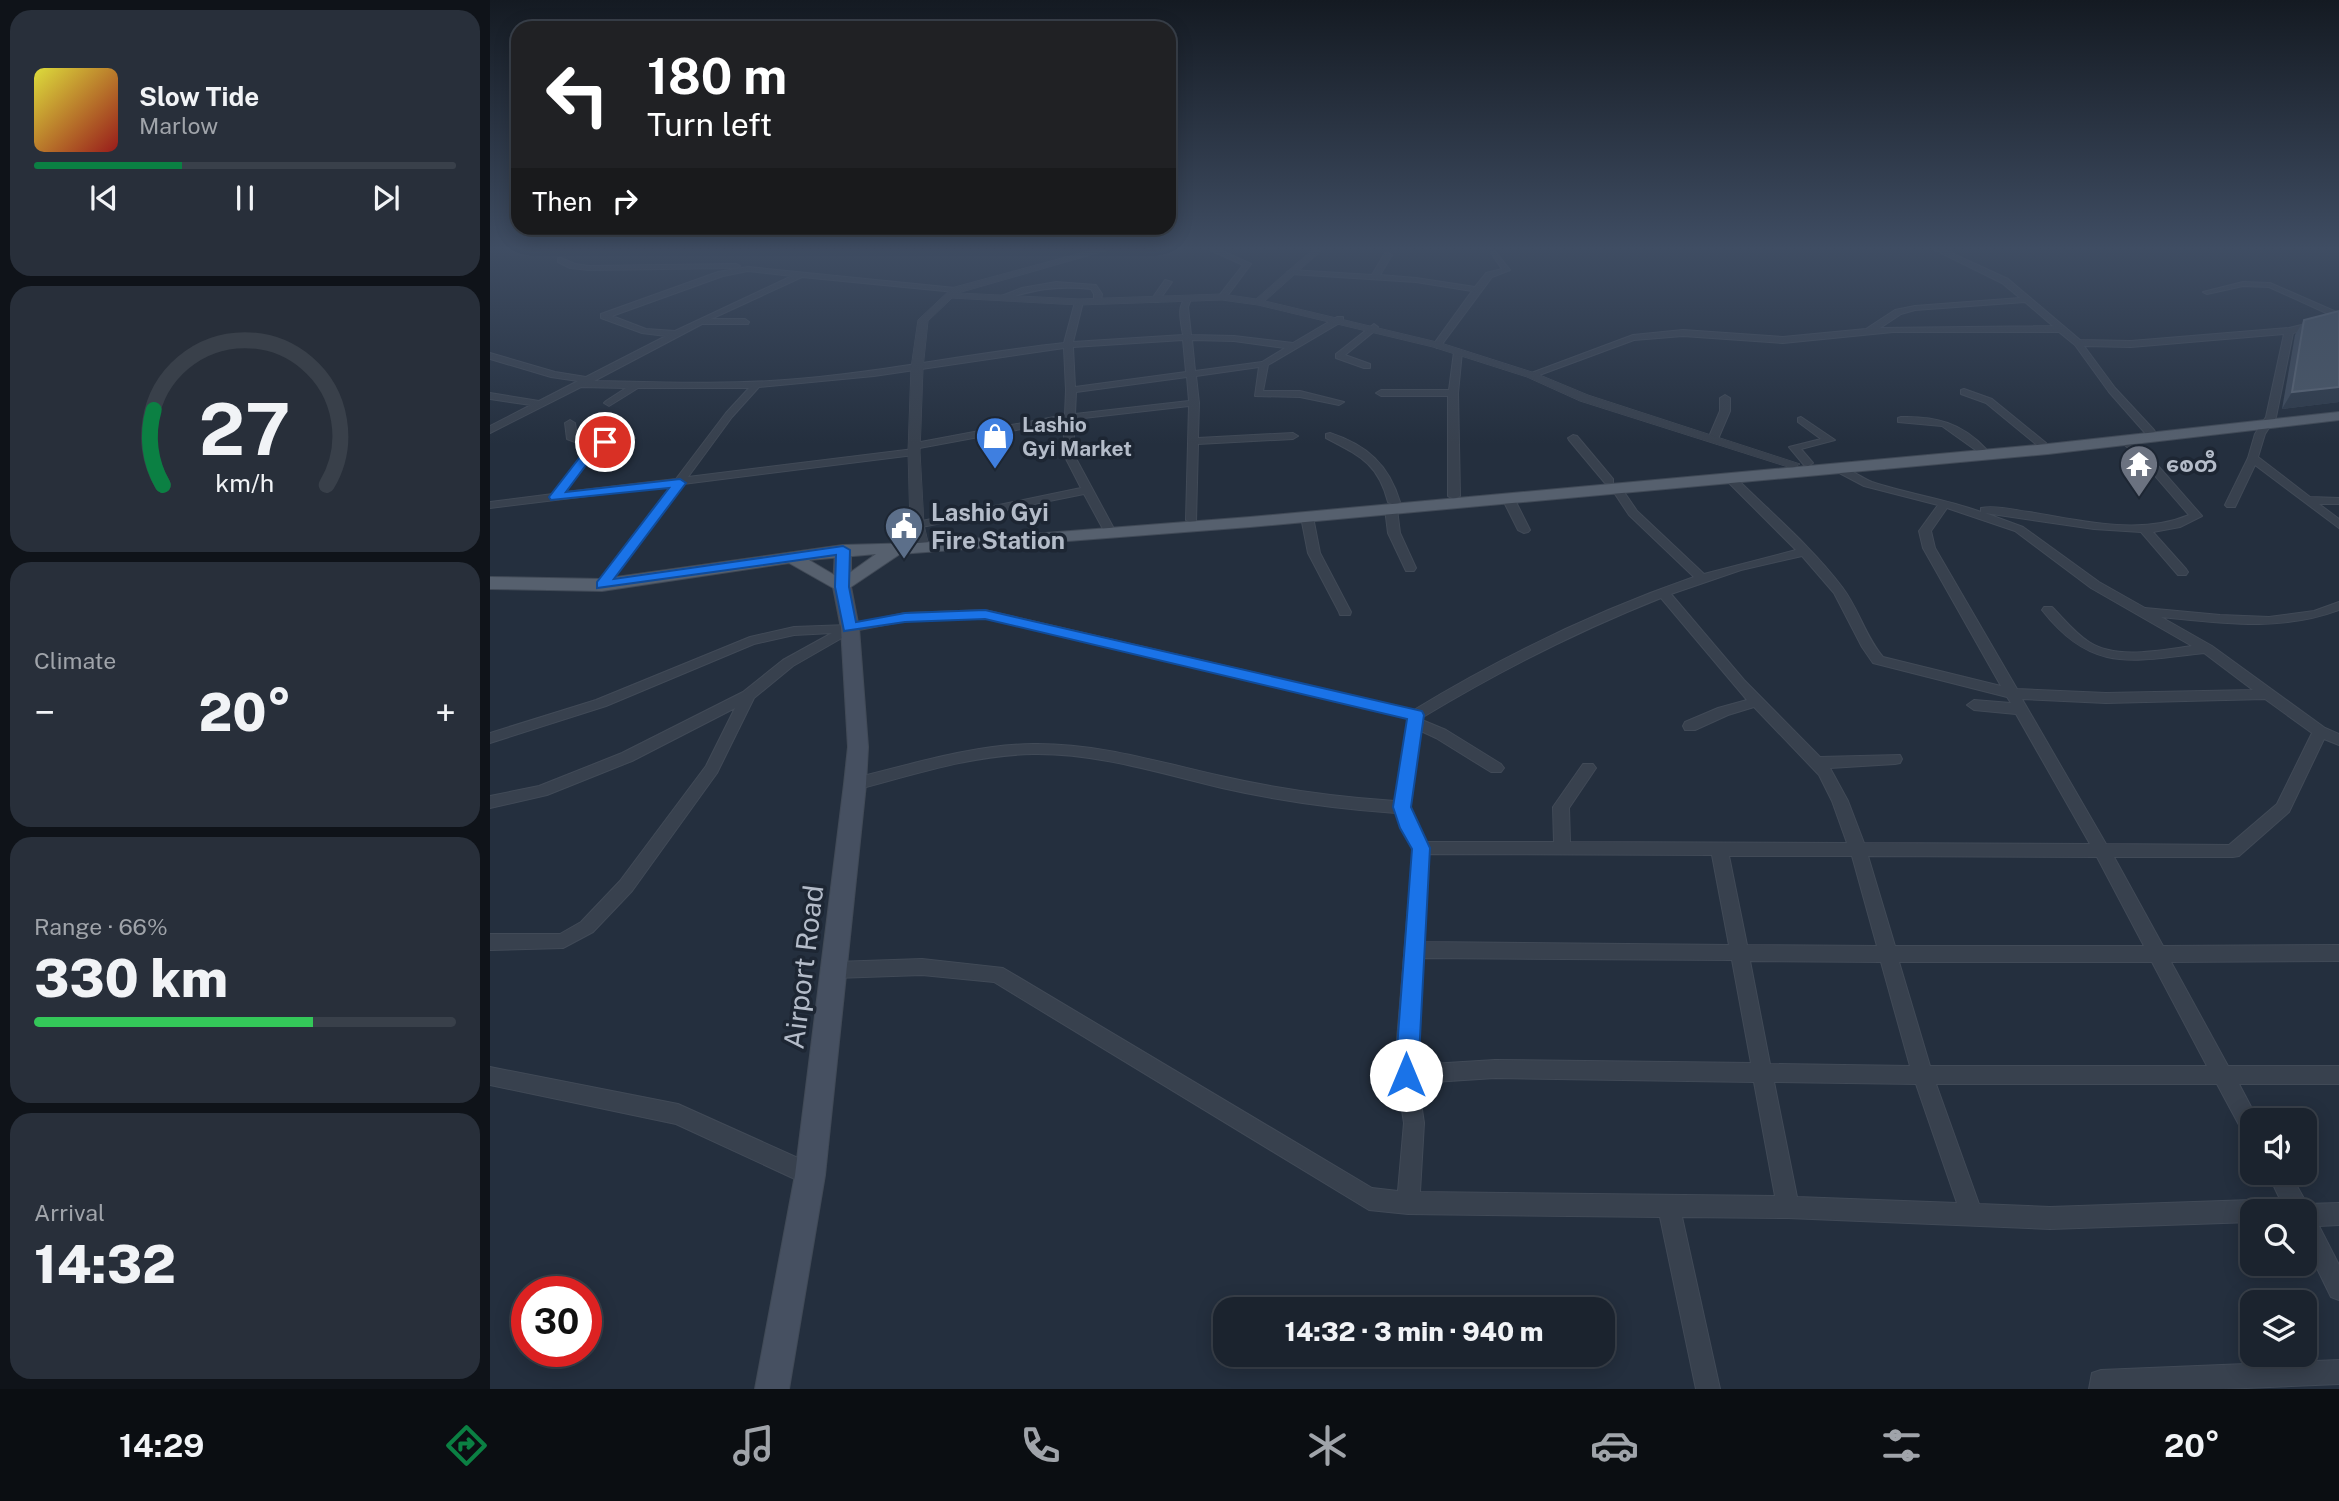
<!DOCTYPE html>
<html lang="en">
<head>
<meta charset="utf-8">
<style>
	body { margin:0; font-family:"Public Sans","Noto Sans Myanmar",sans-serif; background:#282f3a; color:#f1f3f6; height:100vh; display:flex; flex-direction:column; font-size:26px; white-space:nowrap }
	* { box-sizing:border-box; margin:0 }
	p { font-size:23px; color:#a0a4aa }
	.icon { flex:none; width:38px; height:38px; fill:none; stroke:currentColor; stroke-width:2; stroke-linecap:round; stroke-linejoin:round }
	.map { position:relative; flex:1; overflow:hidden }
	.details { display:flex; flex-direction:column; gap:10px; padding:10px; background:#0f1319; width:490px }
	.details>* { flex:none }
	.banner { position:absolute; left:21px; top:21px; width:665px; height:214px; border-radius:21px; box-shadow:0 4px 18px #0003,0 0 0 2px #39404a; background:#202124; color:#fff; overflow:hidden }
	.tools { position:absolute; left:1750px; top:1108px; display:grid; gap:14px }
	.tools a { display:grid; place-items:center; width:77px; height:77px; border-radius:14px; background:#1b232e; box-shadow:0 4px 18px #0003,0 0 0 2px #39404a; font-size:35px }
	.speed { position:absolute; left:21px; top:1276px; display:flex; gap:14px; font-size:35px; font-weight:700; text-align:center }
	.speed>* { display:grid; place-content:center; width:91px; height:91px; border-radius:50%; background:#1b232e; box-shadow:0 4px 18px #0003,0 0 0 2px #39404a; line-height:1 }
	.speed .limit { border:10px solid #d22; background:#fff; color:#111 }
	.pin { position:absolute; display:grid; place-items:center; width:60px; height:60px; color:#fff; margin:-30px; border:4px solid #fff; border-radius:50%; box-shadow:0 2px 7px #0007 }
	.me { position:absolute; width:77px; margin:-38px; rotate:0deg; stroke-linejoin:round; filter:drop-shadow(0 0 5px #0008) }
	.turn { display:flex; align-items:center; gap:24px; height:147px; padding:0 21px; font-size:32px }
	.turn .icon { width:91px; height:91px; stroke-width:2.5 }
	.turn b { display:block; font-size:49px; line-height:60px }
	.then { display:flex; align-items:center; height:66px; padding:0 21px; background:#0003; gap:14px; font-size:26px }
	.big { font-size:52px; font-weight:800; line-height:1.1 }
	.details .card { flex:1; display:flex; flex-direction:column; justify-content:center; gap:10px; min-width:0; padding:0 24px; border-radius:21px; background:#282f3a }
	.details .dial { align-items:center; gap:0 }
	.dial svg { height:182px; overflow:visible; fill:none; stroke:#39404a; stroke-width:7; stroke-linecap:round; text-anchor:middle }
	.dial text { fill:#f1f3f6; stroke:none }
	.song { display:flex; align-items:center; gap:21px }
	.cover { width:84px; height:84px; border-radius:10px; background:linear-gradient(135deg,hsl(60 70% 55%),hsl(0 70% 35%)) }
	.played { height:7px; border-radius:4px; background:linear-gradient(90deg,#0b8043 35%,#39404a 35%) }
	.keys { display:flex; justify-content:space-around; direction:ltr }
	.heat { display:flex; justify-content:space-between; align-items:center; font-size:38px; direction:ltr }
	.charge { height:10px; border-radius:5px; background:linear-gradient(90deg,#34c759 66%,#39404a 0) }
	.trip { position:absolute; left:723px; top:1297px; width:402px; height:70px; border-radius:21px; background:#1b232e; box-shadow:0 4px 18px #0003,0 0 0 2px #39404a; font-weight:800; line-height:70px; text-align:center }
	.tabs { display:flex; height:112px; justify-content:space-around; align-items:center; background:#0b0e12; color:#a0a4aa }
	.tabs .icon { width:49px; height:49px }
	.tabs .current { color:#0b8043 }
	.tabs b { font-size:32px; color:#f1f3f6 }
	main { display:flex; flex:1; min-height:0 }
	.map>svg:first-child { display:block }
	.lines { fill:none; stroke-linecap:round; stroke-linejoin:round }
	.minor-casing { stroke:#414a57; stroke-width:2 }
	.tertiary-casing { stroke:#414a57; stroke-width:1 }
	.secondary-casing { stroke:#414a57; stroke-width:2 }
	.primary-casing { stroke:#414a57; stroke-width:2 }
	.minor { fill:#38414e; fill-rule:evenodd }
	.tertiary { fill:#38414e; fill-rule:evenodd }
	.secondary { fill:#465061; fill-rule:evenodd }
	.primary { fill:#56606e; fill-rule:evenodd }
	.wall { fill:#3f4b5c }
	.shaded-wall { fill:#2f3b4b }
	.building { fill:#4b5868; stroke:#5c6777; stroke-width:2 }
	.route { fill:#1a73e8; stroke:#114b97; stroke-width:2 }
	.labels { text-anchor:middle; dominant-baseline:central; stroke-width:7; stroke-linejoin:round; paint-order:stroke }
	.far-poi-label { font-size:21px; font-weight:bold; fill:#b4bcc9; stroke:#1d2633; text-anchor:start }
	.poi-label { font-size:24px; font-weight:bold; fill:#b4bcc9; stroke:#1d2633; text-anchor:start }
	.near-street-label { font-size:28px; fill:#b4bcc9; stroke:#1d2633 }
</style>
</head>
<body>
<main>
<section class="details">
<div class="card">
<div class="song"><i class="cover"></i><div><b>Slow Tide</b><p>Marlow</p></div></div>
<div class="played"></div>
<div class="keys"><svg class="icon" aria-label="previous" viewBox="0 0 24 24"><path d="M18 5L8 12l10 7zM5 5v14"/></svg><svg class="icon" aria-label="pause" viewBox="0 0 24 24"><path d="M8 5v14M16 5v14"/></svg><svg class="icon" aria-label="next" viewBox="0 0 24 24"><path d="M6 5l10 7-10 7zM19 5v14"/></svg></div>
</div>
<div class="card dial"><svg viewBox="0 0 100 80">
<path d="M14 69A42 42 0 1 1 86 69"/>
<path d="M14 69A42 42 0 0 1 10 36" stroke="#0b8043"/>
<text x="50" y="56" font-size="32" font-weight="700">27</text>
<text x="50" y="72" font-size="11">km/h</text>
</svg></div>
<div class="card"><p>Climate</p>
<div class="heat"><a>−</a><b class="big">20°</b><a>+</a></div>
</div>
<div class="card"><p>Range · 66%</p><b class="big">330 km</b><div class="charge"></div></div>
<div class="card"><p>Arrival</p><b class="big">14:32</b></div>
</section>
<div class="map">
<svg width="1849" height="1389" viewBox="0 0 1849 1389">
	<rect width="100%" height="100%" fill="#242f3e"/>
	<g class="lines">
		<g class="minor-casing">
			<g id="minor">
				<polygon points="720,250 730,250 761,264 735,299 728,297 753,265"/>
				<path d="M1445 250H1455L1518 279 1590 340 1641 341 1799 328 1845 317 1779 287 1753 286 1717 294 1713 292 1753 282 1780 283 1849 313V322L1803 333 1786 417 1775 434 1768 457 1820 497 1849 498V504H1829L1849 519V528L1765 465 1745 507H1737L1735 505 1758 458 1765 434 1776 417 1794 334 1641 347 1594 346 1625 388 1664 430 1665 432 1660 435 1656 434 1619 392 1585 345 1569 332H1403L1293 343 1193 336 1144 340 1044 377 1036 375 1143 335 1193 330 1293 337 1376 329 1405 310 1425 306 1530 298 1512 283ZM1535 302 1563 326 1390 328 1411 314 1425 310Z"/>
				<polygon points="1005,251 1020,270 1002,277 950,347 947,348 943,345 982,291 926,282 801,274 797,272 801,270 882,275 895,253 898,253 902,255 890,275 926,278 985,287 996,273 1012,269 1001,253"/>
				<polygon points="71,258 85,264 99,266 246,264 250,266 246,268 99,270 80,268 68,262 68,258"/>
				<path d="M258 267 465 288 469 290 465 292 312 277 221 319H255L259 322 258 324H212L104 381C167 382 231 385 295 380 389 373 481 353 574 343L585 302 589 300 593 302 583 342 693 335C691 322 686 305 697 297L701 299 698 307 701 335 744 336 803 343 847 317H853V321L778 365 773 391H810L854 402 849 405 810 397 765 396 769 367 706 376 709 403 708 438 803 433 808 436 803 439 708 444 706 522 702 523 696 520 699 406 585 419 583 453 623 527 621 529H613L594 494 427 528 421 525 427 522 591 488 573 453 575 421 424 449 429 452 424 455 193 484 116 588H108L106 585 108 582 181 486 0 508V502L63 494 98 447 77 439 75 423 80 420 85 423 87 437 104 443 140 435 145 438 108 448 75 492 186 479 236 413 259 388H148L119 406 114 403 116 401 136 388 91 387 0 433V426L41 405 0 399V393L49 401 88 381 61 377 0 359V353L65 372 96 377 176 336 152 333 111 318V314L228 272ZM258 271 302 276 185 331 156 329 122 316 233 276ZM693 340 696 372 585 387 583 347ZM702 340 744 341 795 348 772 362 705 371ZM574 348 576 390 575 415 420 444 419 446 424 449 198 477 242 417 269 387 384 376ZM697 377 699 401 585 414 586 392Z"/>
				<polygon points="675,280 682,282 668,302 662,302 661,300"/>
				<path d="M566 282 606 285 612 294 611 301 604 303V294L601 289C565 285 544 290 510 300L506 298 532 288Z"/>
				<polygon points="884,324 888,327 887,329 855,355 880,364 880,368 874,368 846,358 846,354"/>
				<polygon points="968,349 972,352 968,393 970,496 964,499 958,496 958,396 891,396 886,393 891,390 959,390 964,352"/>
				<polygon points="1474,389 1502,399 1556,443 1547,445 1496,403 1471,394 1471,390"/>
				<polygon points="1235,395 1240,398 1240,411 1228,439 1219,441 1218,439 1230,411 1230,398"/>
				<polygon points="1311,417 1345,440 1311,449 1323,463 1318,466 1314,465 1299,447 1331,439 1308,422 1308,418"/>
				<path d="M1411 417C1446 416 1472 423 1496 449L1491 452 1487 451 1452 426 1408 422V418Z"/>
				<path d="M840 433C877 445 899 465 910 502L908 504 904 505 898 502C888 463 870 456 836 438V434Z"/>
				<polygon points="1083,435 1087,436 1123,479 1123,483 1115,483 1079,440 1078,438"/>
				<path d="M1635 437 1655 451 1712 516 1690 527 1663 532 1696 569 1698 572 1696 575H1688L1651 532 1604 529 1495 513 1533 527 1609 582 1655 608 1730 615 1779 617 1824 611 1849 602V610C1790 632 1732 623 1671 617L1722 646 1835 728 1849 734V745L1834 739 1799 812 1749 856 1743 857H1624L1673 946 1849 945V961L1681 962 1738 1066H1849V1084H1749L1768 1120H1762V1139L1755 1136 1727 1084H1446L1489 1204 1560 1207 1790 1199 1777 1172H1799L1817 1204 1849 1203V1225L1829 1226 1849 1265V1300L1841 1297 1815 1244V1211H1762V1222L1560 1229 1298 1218 1192 1217 1230 1389H1206L1170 1217 918 1214 879 1210 504 982 432 975 345 978 339 976 336 970 339 964 345 962 432 959 513 968 882 1188 908 1191 914 1123 905 1064 923 848 911 828 906 813C847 809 789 801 732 788 669 773 607 753 543 754 482 755 423 775 365 790L360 788 357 784 360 780 365 778C423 764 482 745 543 744 607 743 669 762 731 776 788 789 847 797 905 801L918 718 495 618 415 621 364 631 303 666 264 698 227 773 142 891 103 932 73 948 0 950V934H70L91 922 130 881 216 766 245 708 142 761 57 795 0 808V796L49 786 132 753 253 692 293 660 342 633 304 635 264 644 116 706 0 743V733L106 700 260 637 304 627 358 625 415 613 495 610 924 710C1013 656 1106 611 1204 577L1139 515 1121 488 1122 486H1130L1147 511 1214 574 1306 550 1236 480 1235 478 1240 475 1244 476C1280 512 1321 546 1352 587 1369 609 1375 636 1393 657L1511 686 1433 548 1429 531 1448 505 1374 486 1340 468 1341 466C1355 464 1369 477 1382 482 1418 494 1455 499 1491 512V508C1506 505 1524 510 1539 512 1591 520 1649 536 1699 515L1647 455 1631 442 1630 440ZM1457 508 1525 531 1601 588 1702 646C1671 650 1627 660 1599 642 1585 633 1574 619 1562 607H1554L1552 610C1602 674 1642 661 1714 653L1763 690 1616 693 1527 689 1445 548 1441 531ZM1312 556 1344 593 1372 647 1383 663 1517 697 1521 703 1484 700 1477 705 1484 710 1526 714 1600 844 1374 843 1358 801 1340 768 1405 764 1410 763 1412 759 1410 755 1330 757 1254 680 1181 594 1251 570ZM1171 598 1257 700 1228 708 1195 722 1193 726 1195 730H1205L1238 715 1264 707 1329 775 1342 801 1357 843 1080 842 1079 808 1106 768 1103 764H1093L1063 807 1064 842H936L927 827 920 807 931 731 946 738 1001 772H1011L1014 768 1011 764 956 730 932 720 933 717C1009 671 1088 631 1171 598ZM1532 699 1616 703 1775 699 1822 733 1787 804 1739 845 1616 844ZM939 854 1222 855 1239 945 933 942ZM1239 856H1362L1387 946 1257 945ZM1378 856 1607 857 1654 946H1405ZM932 958 1242 960 1261 1063 1005 1060 925 1065ZM1260 961 1391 962 1420 1066 1280 1064ZM1409 962H1662L1717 1066H1440ZM1005 1078 1264 1082 1285 1196 930 1192 934 1123 928 1083ZM1284 1082 1426 1084 1467 1203 1307 1197Z"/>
				<polygon points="1018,495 1024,498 1040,530 1038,532 1034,533 1028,530 1012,498"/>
				<polygon points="901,506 907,509 910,533 926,568 924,571 916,571 898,533 895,509"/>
				<polygon points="817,514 823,517 830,553 861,612 860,615 850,615 849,612 818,553 811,517"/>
				<polygon points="0,1067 188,1104 328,1167 331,1175 328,1183 320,1186 186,1124 0,1085"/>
				<polygon points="1849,1360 1849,1384 1733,1389 1599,1389 1602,1373 1611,1370"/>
			</g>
		</g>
		<g class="tertiary-casing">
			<polygon id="tertiary" points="602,250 618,250 468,293 589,299 732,294 766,299 822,250 832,250 775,301 951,343 1045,373 1098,395 1310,464 1303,468 1298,467 1090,401 1037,377 943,347 768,305 732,300 589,305 462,298 438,321 433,368 430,452 434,525 438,542 431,546 426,545 420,525 418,452 421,368 428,320 462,288"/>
		</g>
		<g class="secondary-casing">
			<polygon id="secondary" points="353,545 361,550 361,587 369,628 378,747 376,784 335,1175 299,1389 265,1389 305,1175 354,784 358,747 351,628 343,587 345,550"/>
		</g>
		<g class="primary-casing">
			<path id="primary" d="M1849 412V420L1558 454 760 527 410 554 352 593 299 563 112 591 0 589V577L112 579 353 545 428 543 760 517 1558 444ZM386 554 351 579 319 560Z"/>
		</g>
		<use href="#minor" class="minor"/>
		<use href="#tertiary" class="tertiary"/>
		<use href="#secondary" class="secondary"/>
		<use href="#primary" class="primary"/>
	</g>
	<polygon class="wall" points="1849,311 1849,402 1792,409 1805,335 1814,320"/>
	<polygon class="shaded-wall" points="1849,387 1849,402 1792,409 1802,392"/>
	<polygon class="building" points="1849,311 1849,387 1802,392 1814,320"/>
	<linearGradient id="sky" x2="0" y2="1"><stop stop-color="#141a22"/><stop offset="0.56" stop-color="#3f4d63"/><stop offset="1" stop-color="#3f4d63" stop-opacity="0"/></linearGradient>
	<rect width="1849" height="444" fill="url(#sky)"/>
	<polygon class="route" points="115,438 119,439 119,444 108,449 76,492 190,479 196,483 124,579 353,546 360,550 359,587 366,622 415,613 495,610 932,711 934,715 921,807 940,848 928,1075 924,1083 916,1086 908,1083 905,1075 922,849 910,828 903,807 917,719 495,619 415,622 354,631 345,587 346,555 107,588 107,582 179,488 61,500 59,497 100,444"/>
	<defs>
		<g id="shop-pin" transform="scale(2.0125)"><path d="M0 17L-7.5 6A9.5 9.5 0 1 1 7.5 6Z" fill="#3f7fe0" stroke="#1d2633"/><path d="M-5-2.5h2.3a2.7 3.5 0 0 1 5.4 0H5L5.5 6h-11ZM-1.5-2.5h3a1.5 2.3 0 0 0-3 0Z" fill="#fff"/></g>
		<g id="temple-pin" transform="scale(2.0125)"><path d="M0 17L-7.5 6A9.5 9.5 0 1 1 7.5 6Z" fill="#6b7280" stroke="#1d2633"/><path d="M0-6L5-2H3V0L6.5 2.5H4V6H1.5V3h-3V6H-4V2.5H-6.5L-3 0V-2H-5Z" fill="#fff"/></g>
		<g id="civic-pin" transform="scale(2.0125)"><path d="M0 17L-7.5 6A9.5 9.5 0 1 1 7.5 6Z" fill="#5c6f8a" stroke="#1d2633"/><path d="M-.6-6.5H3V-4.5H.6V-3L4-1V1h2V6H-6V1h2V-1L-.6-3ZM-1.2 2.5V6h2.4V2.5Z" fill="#fff"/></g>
	</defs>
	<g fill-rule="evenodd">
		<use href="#shop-pin" x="505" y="436"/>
		<use href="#temple-pin" x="1649" y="464"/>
		<use href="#civic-pin" x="414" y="526"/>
	</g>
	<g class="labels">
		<g class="far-poi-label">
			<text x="532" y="424">Lashio<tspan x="532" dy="24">Gyi Market</tspan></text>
			<text x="1676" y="464">စေတီ</text>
		</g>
		<g class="poi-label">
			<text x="441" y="512">Lashio Gyi<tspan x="441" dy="28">Fire Station</tspan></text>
		</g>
		<g class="near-street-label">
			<text transform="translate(313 967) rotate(-83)">Airport Road</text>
		</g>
	</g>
</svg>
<div class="tools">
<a><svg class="icon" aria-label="sound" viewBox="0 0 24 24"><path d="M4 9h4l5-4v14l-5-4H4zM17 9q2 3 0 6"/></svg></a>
<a><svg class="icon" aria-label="search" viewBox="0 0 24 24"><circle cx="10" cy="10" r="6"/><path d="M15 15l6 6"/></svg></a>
<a><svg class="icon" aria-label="layers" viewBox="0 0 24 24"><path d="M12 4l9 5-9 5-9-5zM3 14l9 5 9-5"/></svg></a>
</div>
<div class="speed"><div class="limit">30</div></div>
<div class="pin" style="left:115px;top:442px;background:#d93025"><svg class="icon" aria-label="arrive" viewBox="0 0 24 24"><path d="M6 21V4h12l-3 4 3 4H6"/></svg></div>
<svg class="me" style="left:916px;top:1075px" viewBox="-20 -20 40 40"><circle r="19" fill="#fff"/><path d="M0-13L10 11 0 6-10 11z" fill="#1a73e8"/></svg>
<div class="trip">14:32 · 3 min · 940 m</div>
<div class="banner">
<div class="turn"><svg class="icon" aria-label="left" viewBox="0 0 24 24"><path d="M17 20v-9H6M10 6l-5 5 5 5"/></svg><div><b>180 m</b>Turn left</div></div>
<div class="then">Then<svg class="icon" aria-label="right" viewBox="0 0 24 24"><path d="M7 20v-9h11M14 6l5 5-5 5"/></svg></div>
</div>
</div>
</main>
<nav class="tabs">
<b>14:29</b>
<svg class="icon current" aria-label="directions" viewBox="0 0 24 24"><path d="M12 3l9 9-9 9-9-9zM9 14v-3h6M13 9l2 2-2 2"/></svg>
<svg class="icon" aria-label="music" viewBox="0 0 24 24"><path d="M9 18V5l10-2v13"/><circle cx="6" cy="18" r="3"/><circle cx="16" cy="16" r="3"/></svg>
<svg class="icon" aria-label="phone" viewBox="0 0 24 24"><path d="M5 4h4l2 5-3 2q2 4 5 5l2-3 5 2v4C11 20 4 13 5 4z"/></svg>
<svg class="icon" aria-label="climate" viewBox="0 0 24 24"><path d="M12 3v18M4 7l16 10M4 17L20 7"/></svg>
<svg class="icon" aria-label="car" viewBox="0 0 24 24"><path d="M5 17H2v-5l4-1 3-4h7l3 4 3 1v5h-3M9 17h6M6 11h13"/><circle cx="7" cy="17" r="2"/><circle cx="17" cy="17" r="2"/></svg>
<svg class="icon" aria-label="filters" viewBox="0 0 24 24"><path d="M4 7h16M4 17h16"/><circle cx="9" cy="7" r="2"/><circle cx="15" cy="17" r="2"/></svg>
<b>20°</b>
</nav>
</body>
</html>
